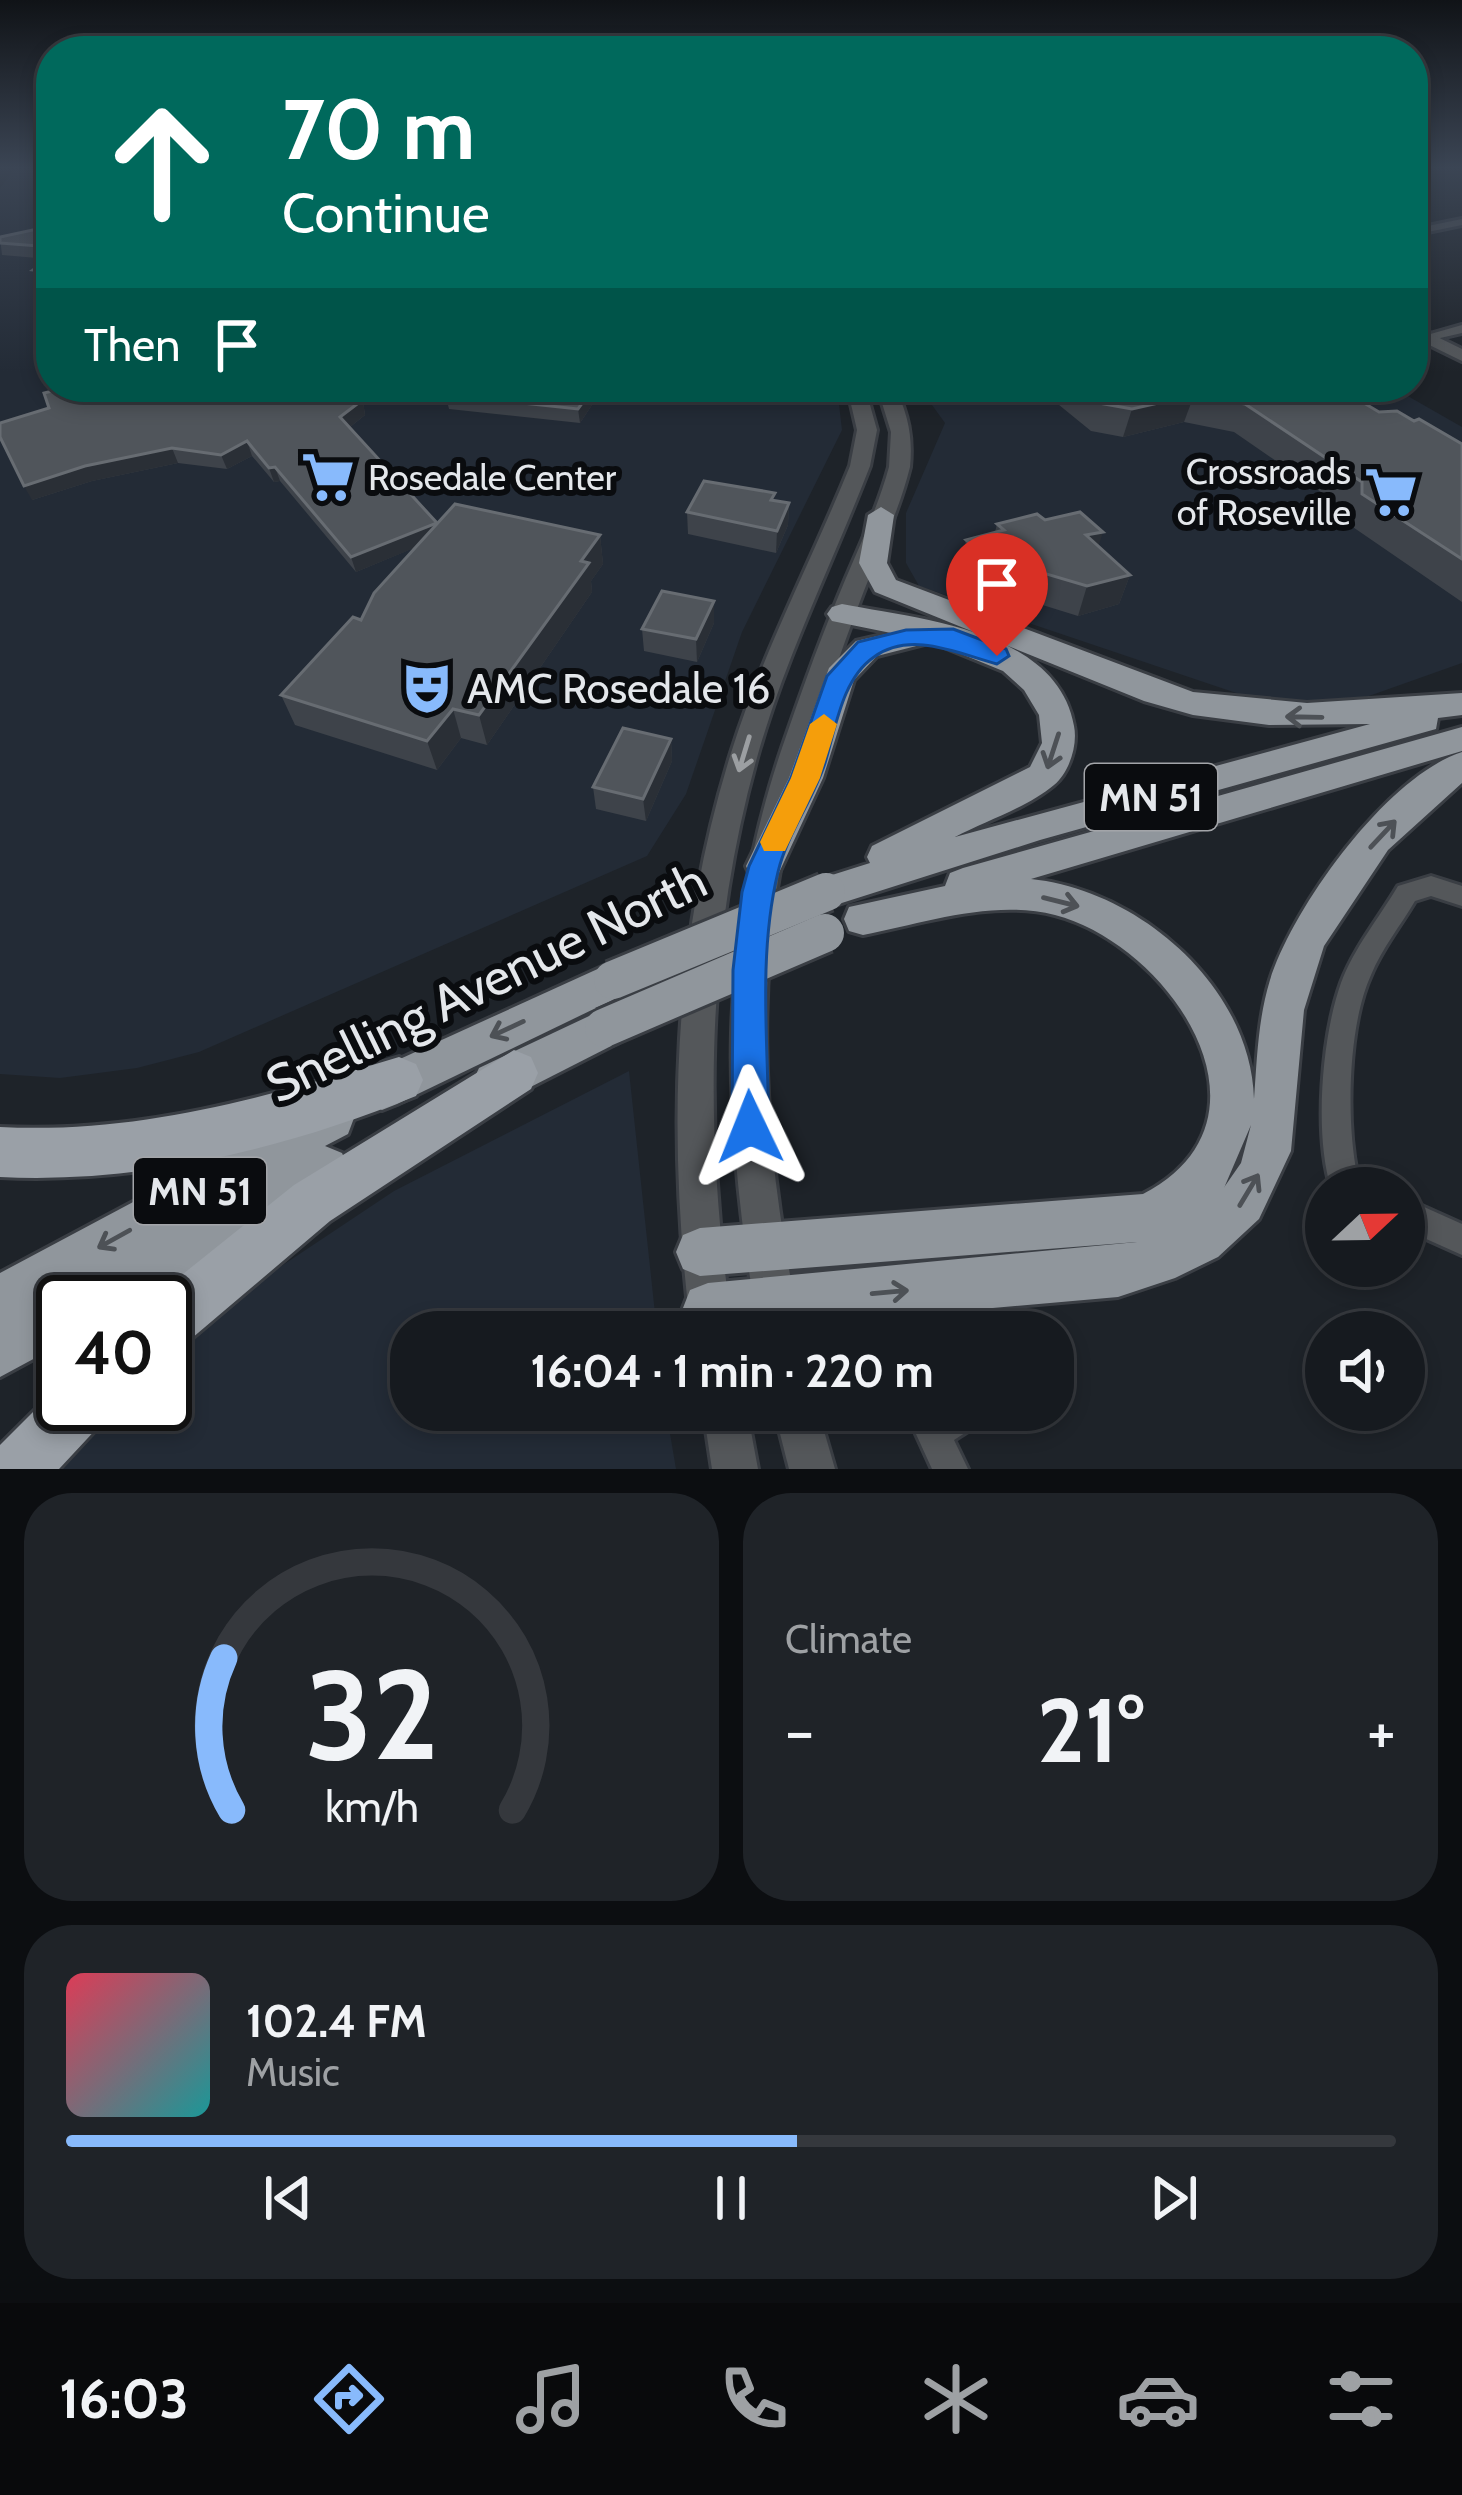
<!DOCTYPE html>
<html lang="en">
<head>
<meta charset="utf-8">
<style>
	body { margin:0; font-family:Cabin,sans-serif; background:#1f2328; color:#f1f3f6; height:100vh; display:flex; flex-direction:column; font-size:45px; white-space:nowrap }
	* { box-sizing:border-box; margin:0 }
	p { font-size:39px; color:#9ea1a4 }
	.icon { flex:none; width:66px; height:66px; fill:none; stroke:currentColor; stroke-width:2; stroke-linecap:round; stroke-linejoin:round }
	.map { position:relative; height:1469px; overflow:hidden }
	.side { display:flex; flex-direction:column; gap:24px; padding:24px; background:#0c0e11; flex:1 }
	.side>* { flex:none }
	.top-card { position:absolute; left:36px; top:36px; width:1392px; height:366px; border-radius:48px; box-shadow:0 6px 18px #0003,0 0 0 3px #35383d; background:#00695c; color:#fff; overflow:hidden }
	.needle { width:78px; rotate:68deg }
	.controls { position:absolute; left:1305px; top:1167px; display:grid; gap:24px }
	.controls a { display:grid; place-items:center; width:120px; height:120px; border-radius:50%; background:#161a1f; box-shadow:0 6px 18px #0003,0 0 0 3px #35383d; font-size:60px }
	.speed { position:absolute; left:36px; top:1275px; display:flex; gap:24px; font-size:60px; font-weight:700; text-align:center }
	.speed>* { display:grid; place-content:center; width:156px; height:156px; border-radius:50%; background:#161a1f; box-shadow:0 6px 18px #0003,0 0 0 3px #35383d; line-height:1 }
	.speed .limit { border:6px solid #111; border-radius:18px; background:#fff; color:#111 }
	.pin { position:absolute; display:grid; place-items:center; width:102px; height:102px; color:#fff; margin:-123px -51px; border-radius:50% 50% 50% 0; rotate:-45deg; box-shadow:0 0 12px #0007 }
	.pin .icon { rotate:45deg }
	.me { position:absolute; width:132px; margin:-66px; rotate:358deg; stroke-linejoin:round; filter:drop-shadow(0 0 9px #0008) }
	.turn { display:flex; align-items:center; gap:42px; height:252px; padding:0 48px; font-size:54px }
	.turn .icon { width:156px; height:156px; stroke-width:2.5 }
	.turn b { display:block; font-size:84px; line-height:102px }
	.then { display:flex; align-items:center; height:114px; padding:0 48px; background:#0003; gap:24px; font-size:45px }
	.big { font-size:90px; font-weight:800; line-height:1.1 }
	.side .card { flex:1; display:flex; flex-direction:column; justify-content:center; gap:18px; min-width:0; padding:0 42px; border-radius:48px; background:#1f2328 }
	.side .dial { align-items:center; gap:0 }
	.dial svg { height:312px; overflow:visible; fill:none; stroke:#35383d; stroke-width:7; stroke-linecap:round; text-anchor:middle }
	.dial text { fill:#f1f3f6; stroke:none }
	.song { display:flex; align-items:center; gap:36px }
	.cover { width:144px; height:144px; border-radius:18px; background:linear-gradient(135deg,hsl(350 70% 55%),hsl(180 70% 35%)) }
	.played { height:12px; border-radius:6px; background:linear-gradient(90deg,#88bafc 55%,#35383d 55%) }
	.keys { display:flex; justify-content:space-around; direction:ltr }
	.heat { display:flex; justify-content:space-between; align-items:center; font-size:66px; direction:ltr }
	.side .tiles { flex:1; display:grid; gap:24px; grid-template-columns:1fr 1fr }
	.card:last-child { grid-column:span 2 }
	.trip { position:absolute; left:390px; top:1311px; width:684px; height:120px; border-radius:48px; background:#161a1f; box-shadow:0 6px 18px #0003,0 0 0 3px #35383d; font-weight:800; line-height:120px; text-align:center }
	.menu { display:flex; height:192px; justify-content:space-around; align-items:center; background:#090a0c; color:#9ea1a4 }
	.menu .icon { width:84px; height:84px }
	.menu .active { color:#88bafc }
	.menu b { font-size:54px; color:#f1f3f6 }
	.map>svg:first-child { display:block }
	.built { fill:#232b36 }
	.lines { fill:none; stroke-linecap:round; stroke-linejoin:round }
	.minor-casing { stroke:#3a3e44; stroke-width:6 }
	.tertiary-casing { stroke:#3a3e44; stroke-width:6 }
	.trunk-casing { stroke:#3a3e44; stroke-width:6 }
	.motorway-casing { stroke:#3a3e44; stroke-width:6 }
	.minor { fill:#54575a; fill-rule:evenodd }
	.tertiary { fill:#54575a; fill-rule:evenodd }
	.trunk { fill:#90969c; fill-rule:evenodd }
	.motorway { fill:#9aa0a7; fill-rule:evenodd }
	.trunk-bridge-casing { stroke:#3a3e44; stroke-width:44; stroke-linecap:butt }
	.trunk-bridge { stroke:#90969c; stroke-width:38 }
	.wall { fill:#3e434a }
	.shaded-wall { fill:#2a2f36 }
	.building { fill:#50555b; stroke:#676c72; stroke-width:3 }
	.oneway { stroke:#4d5156 }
	.oneway2 { stroke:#9c9fa2 }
	.route { fill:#1a73e8; stroke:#114b97; stroke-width:3 }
	.slow { fill:#f59e0b }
	.labels { text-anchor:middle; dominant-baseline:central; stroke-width:12; stroke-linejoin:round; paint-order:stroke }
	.far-poi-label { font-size:36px; fill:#e4e7eb; stroke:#0a0c0f; text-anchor:end }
	.shield { fill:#0a0c0f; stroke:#a3a5a9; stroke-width:3 }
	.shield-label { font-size:39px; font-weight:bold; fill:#e4e7eb }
	.poi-label { font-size:42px; fill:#e4e7eb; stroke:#0a0c0f; text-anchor:start }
	.near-street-label { font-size:51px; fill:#e4e7eb; stroke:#0a0c0f }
</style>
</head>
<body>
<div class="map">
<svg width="1462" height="1469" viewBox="0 0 1462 1469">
	<rect width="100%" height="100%" fill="#1e2329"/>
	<g class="built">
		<polygon points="17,166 51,166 51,387 837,387 842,430 742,632 686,794 647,856 199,1052 137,1068 60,1078 0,1074 0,188"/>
		<polygon points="919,387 1392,387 1462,427 1462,663 1369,696 1321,703 1251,698 919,586 906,563 906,513 945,423"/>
		<polygon points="629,1071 657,1332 411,1332 411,1410 666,1410 676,1469 62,1469 123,1404 165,1404 165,1365 241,1293 394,1191"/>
	</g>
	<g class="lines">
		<g class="minor-casing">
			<g id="minor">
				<polygon points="1462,219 1462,225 1413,235 1413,229"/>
				<polygon points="1462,325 1462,333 1427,341 1420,337"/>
				<path d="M1431 876 1462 886V906L1431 896 1415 901C1401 925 1382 948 1371 975 1348 1025 1346 1120 1357 1174L1365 1177 1369 1188H1331C1314 1134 1322 1036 1341 983 1354 948 1379 918 1398 886Z"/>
				<polygon points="1404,1198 1462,1224 1462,1255 1404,1229"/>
				<polygon points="939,1410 987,1410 982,1422 954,1440 968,1469 932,1469 916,1434 921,1422"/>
			</g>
		</g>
		<g class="tertiary-casing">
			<g id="tertiary">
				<polygon points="1413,325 1462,349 1462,361 1413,337"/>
				<path d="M847 387H865L877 430 870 466C833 562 786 655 758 754 704 944 704 1138 733 1332H691C667 1137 672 942 731 753 762 654 811 562 850 466L857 430Z"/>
				<path d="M877 387H895C908 414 913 437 910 467 898 515 876 558 859 604 840 653 824 702 808 752 747 950 760 1132 801 1332H759C723 1129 715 946 782 748 799 699 816 650 836 602 854 557 876 514 889 467L891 432Z"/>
				<polygon points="703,1410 747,1410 758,1469 712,1469"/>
				<polygon points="774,1410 818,1410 835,1469 789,1469"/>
			</g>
		</g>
		<g class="trunk-casing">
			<g id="trunk">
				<path d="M881 507 894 515 887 563 896 580 1193 692 1307 703 1462 693V715L1438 718 1436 729 1040 840 826 908 813 903 807 892 813 881 870 863 867 857 872 846 1030 767 1042 743 1039 715 1024 690 1003 671 932 642 877 656 854 680 823 778 777 877 764 881 751 877 746 866 789 778 829 668 856 641 891 633 832 621 827 614 832 607 842 604C918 619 1057 629 1074 726 1078 745 1069 773 1054 785 1028 807 986 821 955 837L1370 724 1269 725 1193 715 1144 701 875 592 859 563 868 515Z"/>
				<path d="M1462 727V751L1031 879C1139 890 1251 987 1254 1099 1257 1059 1258 1019 1270 980 1293 907 1387 776 1462 752V783L1388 850 1324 946 1304 1010 1291 1151 1259 1219 1218 1257 1175 1278 1118 1297 721 1332 690 1326 683 1308 690 1290 708 1283 1137 1242 700 1276 683 1269 676 1252 683 1235 700 1228 1143 1194C1288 1119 1170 945 1055 915 993 899 924 923 863 935L849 931 844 919 849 907 945 886 950 873 963 868ZM1251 1125 1241 1163 1225 1186 1224 1188Z"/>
				<polygon points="613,962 627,967 633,980 627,993 397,1104 382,1110 367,1104 360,1089 367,1074"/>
				<polygon points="604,1009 619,1014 625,1028 619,1042 509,1098 494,1104 479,1098 472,1083 479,1068"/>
				<polygon points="332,1096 348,1102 354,1118 348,1134 325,1146 342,1153 349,1169 342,1185 135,1302 63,1302 63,1343 0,1377 0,1273"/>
			</g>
		</g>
		<g class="motorway-casing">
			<g id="motorway">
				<polygon points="514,1050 531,1057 538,1073 531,1089 330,1221 185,1344 165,1352 165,1302 148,1302 294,1185"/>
				<path d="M399 1057 416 1064 423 1080 416 1096C284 1149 142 1184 0 1177V1127C140 1134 266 1097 399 1057Z"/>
				<polygon points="63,1382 63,1404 108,1404 100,1425 59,1469 0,1469 0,1445"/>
			</g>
		</g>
		<use href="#minor" class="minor"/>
		<use href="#tertiary" class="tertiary"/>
		<use href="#trunk" class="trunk"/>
		<use href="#motorway" class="motorway"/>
		<g class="trunk-bridge-casing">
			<g id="trunk-bridge">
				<polyline points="613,980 826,892"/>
				<polyline points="604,1028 825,933"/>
			</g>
		</g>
		<use href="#trunk-bridge" class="trunk-bridge"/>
	</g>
	<g class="wall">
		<polygon points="51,226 51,284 40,283 33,270 49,259 2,255 0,237"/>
		<polygon points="68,387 604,387 580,423 449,409 448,405 381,395 363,401 365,415 350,427 438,524 600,535 603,564 591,581 592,592 487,745 461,738 437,770 295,725 281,695 361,620 416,547 356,572 280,481 274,482 252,456 227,469 178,463 92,481 32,500 49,408"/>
		<polygon points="1037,387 1340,387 1339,388 1379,412 1414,421 1462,444 1462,602 1347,523 1347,510 1234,432 1184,422 1123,437 1091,431"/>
		<polygon points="775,501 789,503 788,525 776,553 688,534 687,512"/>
		<polygon points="1045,520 1098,547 1130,575 1119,604 1078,616 975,584 960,570 966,540 995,532 997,524"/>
		<polygon points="714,601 714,623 697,662 644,651 642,629"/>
		<polygon points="671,739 672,761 646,821 596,809 593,787"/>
	</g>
	<g class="shaded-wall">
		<polygon points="359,387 379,387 381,395 363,401 365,415 345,431 340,417"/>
		<polygon points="594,387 604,387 580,423 578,409"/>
		<polygon points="1194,395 1184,422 1123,437 1132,409"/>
		<polygon points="247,441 252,456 227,469 221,455"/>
		<polygon points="172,448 178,463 92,481 32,500 24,486 85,466"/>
		<polygon points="275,467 280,481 274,482 269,468"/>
		<polygon points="789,503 788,525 776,553 777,531"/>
		<polygon points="437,523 441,537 356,572 351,557"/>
		<polygon points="1103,532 1094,561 1086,535"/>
		<polygon points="600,535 603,564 591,581 592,592 487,745 479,715 581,561"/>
		<polygon points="1130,575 1119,604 1078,616 1087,586"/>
		<polygon points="714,601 714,623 697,662 696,639"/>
		<polygon points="453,709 461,738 437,770 427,741"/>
		<polygon points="671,739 672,761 646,821 643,799"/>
	</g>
	<g class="building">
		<polygon points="51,226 51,247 0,243 0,237"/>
		<polygon points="51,257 51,272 33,270"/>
		<polygon points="68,387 359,387 361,401 340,417 437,523 351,557 275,467 269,468 247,441 221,455 172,448 85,466 24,486 0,437 0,423 49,408 44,393"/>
		<polygon points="416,387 594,387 578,409 446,395 450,392"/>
		<polygon points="1078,387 1337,387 1379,412 1397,411 1414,421 1419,419 1462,444 1462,559 1362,494 1362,482 1245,404 1194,395 1132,409 1099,403"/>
		<polygon points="704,481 775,493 771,500 789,503 777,531 687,512"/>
		<polygon points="455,504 600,535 581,561 589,563 479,715 453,709 427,741 281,695 353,617 361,620 374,593"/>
		<polygon points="1080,512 1103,532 1086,535 1130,575 1087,586 982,555 966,540 1004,530 997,524 1037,514 1045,520"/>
		<polygon points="662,591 714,601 696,639 642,629"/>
		<polygon points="623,728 671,739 643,799 593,787"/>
	</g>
	<defs><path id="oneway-shaft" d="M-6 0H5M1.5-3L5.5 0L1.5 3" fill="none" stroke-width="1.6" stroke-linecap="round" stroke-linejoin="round" transform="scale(3)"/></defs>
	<g class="oneway">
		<use href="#oneway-shaft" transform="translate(1304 717) rotate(-179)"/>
		<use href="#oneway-shaft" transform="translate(1053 751) rotate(108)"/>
		<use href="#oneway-shaft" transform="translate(1383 834) rotate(-47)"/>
		<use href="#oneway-shaft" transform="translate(1061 902) rotate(14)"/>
		<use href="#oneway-shaft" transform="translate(507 1029) rotate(155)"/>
		<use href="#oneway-shaft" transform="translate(1249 1190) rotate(-59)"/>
		<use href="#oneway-shaft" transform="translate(114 1239) rotate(151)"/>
		<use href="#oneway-shaft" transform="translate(890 1292) rotate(-5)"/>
	</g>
	<use class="oneway2" href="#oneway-shaft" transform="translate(744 754) rotate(107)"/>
	<linearGradient id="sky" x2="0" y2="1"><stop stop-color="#101317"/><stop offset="0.45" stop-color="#3b4554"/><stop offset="1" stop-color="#3b4554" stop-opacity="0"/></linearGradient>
	<rect width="1462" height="372" fill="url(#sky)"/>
	<path class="route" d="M953 629 1006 649 1009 656 997 664C959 654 911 630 874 657 842 679 836 727 825 763 813 800 787 834 778 872 758 954 768 1044 769 1127L763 1140 750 1146 737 1140 732 1127 733 970 742 892 749 866 791 778 827 676 858 642 906 630Z"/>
	<polygon class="slow" points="824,714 837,724 820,778 785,851 764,851 760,842 791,778 810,724"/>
	<defs>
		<g id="supermarket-bare" transform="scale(4.14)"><path d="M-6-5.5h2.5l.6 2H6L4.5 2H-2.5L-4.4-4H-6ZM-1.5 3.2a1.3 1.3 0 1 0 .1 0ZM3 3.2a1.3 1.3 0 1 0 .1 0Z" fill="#88bafc" stroke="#0a0c0f" stroke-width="2.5" paint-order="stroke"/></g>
		<g id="theatre-bare" transform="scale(4.14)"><path d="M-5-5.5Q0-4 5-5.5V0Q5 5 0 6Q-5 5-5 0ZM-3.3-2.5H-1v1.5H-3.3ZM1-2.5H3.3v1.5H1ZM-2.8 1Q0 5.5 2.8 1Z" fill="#88bafc" stroke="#0a0c0f" stroke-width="2.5" paint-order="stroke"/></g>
	</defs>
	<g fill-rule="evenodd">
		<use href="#supermarket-bare" x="328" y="477"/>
		<use href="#supermarket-bare" x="1391" y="492"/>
		<use href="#theatre-bare" x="427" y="688"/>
	</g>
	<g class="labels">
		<g class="far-poi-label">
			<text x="1351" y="471">Crossroads<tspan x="1351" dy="41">of Roseville</tspan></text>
			<text x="368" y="477" text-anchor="start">Rosedale Center</text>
		</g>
		<g class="shield">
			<rect x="1085" y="764" width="132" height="66" rx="9"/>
			<rect x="134" y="1158" width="132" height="66" rx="9"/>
		</g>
		<g class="shield-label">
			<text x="1151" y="797">MN 51</text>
			<text x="200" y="1191">MN 51</text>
		</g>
		<g class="poi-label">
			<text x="467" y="688">AMC Rosedale 16</text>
		</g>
		<g class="near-street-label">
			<text transform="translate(486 982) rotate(-26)">Snelling Avenue North</text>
		</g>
	</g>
</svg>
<div class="controls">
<a><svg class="needle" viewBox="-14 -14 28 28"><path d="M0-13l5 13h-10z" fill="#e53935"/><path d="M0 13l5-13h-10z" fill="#9ea1a4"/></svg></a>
<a><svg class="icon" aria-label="sound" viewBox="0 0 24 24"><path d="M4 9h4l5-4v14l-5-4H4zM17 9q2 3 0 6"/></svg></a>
</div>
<div class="speed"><div class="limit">40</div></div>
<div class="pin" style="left:997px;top:656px;background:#d93025"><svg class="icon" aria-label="arrive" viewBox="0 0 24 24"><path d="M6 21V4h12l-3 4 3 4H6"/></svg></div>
<svg class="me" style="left:750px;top:1127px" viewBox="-20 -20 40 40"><path d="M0-17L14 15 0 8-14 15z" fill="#1a73e8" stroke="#fff" stroke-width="4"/></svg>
<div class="trip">16:04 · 1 min · 220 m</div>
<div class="top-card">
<div class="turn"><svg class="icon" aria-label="ahead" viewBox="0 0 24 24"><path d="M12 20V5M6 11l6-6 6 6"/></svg><div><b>70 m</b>Continue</div></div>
<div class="then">Then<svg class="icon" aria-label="arrive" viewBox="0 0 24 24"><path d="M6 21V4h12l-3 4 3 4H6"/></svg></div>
</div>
</div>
<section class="side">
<div class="tiles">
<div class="card dial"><svg viewBox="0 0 100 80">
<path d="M14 69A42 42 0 1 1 86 69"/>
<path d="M14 69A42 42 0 0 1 12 30" stroke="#88bafc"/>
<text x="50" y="56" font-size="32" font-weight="700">32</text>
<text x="50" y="72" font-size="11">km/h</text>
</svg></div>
<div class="card"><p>Climate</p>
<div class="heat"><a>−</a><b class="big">21°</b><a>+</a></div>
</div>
<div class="card">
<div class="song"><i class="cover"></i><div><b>102.4 FM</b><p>Music</p></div></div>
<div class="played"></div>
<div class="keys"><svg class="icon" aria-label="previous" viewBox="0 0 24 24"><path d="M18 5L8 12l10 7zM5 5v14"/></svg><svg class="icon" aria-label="pause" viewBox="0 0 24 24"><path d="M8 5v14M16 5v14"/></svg><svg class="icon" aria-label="next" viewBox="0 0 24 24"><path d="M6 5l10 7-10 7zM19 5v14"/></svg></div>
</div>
</div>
</section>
<nav class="menu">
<b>16:03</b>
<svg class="icon active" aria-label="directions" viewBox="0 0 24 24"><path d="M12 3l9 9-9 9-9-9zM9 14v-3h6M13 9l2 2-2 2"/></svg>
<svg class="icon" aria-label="music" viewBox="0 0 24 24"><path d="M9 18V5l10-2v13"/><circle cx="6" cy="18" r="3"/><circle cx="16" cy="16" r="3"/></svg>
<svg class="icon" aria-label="phone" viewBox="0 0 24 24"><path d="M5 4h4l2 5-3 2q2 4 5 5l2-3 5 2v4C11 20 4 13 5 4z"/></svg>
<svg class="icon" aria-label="climate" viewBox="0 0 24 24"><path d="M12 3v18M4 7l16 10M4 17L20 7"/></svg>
<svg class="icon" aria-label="car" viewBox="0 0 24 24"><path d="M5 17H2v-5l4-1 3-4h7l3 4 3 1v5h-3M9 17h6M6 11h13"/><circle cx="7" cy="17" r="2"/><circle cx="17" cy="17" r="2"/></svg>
<svg class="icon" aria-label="filters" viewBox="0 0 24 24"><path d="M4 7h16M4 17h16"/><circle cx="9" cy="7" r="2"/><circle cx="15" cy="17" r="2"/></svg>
</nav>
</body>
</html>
